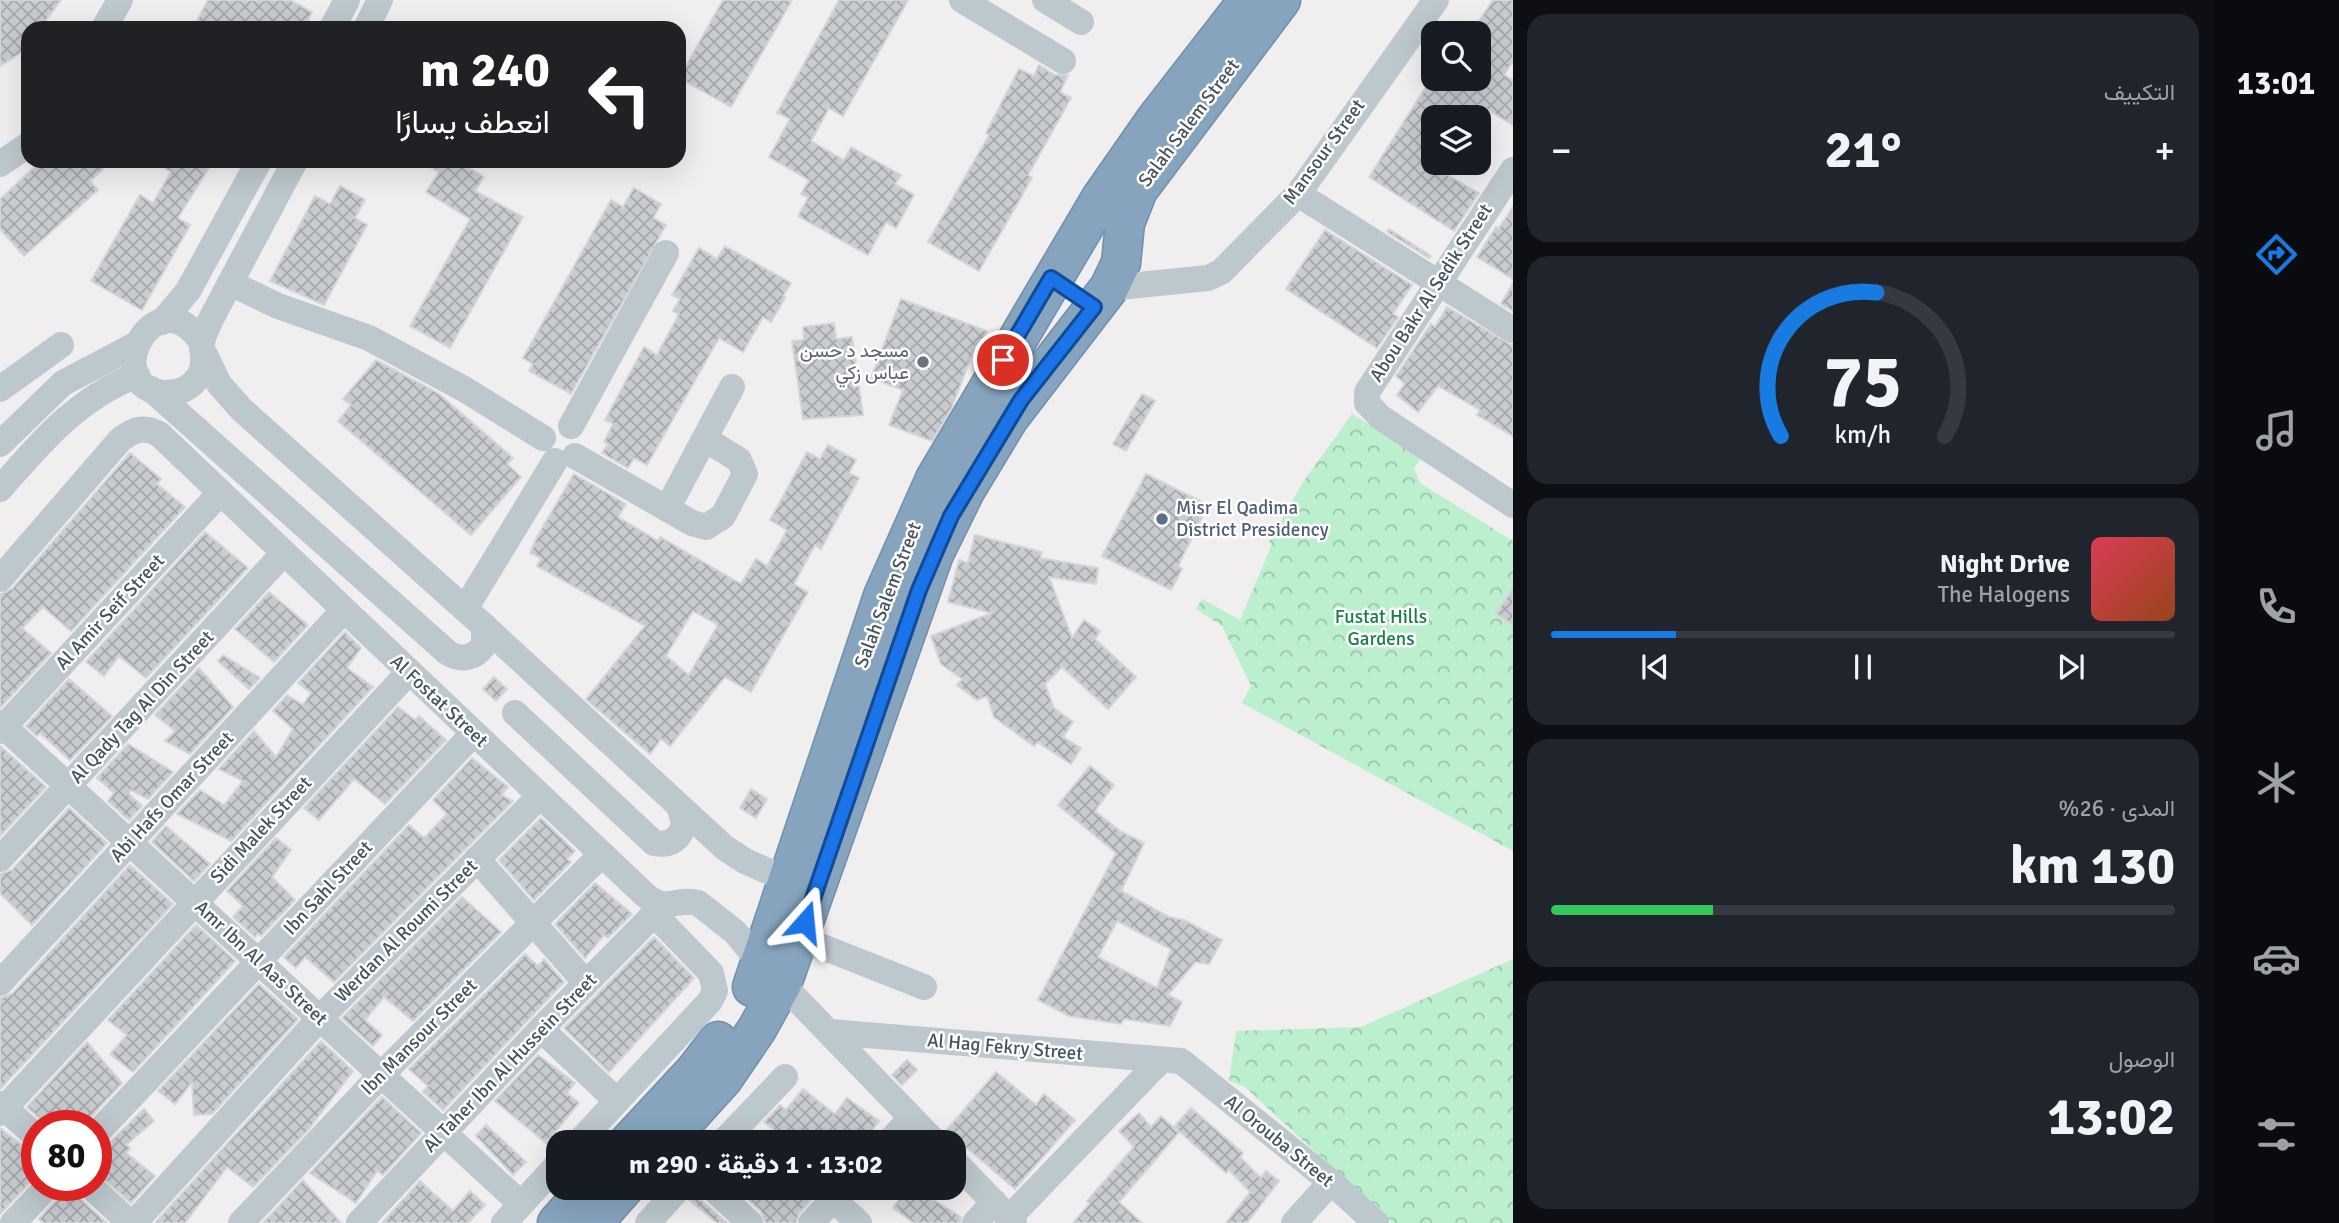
<!DOCTYPE html>
<html lang="ar">
<head>
<meta charset="utf-8">
<style>
	body { margin:0; font-family:Signika,Vazirmatn,sans-serif; background:#20242c; color:#f1f3f6; direction:rtl; height:100vh; display:flex; flex-direction:column; font-size:26px; white-space:nowrap }
	* { box-sizing:border-box; margin:0 }
	p { font-size:23px; color:#9ea1a6 }
	.icon { flex:none; width:38px; height:38px; fill:none; stroke:currentColor; stroke-width:2; stroke-linecap:round; stroke-linejoin:round }
	.map { position:relative; flex:1; overflow:hidden; direction:ltr }
	.panel { display:flex; flex-direction:column; gap:14px; padding:14px; background:#0d0f14; width:700px }
	.panel>* { flex:none }
	.hud { position:absolute; left:21px; top:21px; width:665px; height:147px; border-radius:21px; box-shadow:0 7px 28px #0002; direction:rtl; background:#202124; color:#fff; overflow:hidden }
	.fabs { position:absolute; left:1421px; top:21px; display:grid; gap:14px }
	.fabs a { display:grid; place-items:center; width:70px; height:70px; border-radius:14px; background:#171b24; box-shadow:0 7px 28px #0002; font-size:35px }
	.speed { position:absolute; left:21px; top:1110px; display:flex; gap:14px; font-size:35px; font-weight:700; text-align:center }
	.speed>* { display:grid; place-content:center; width:91px; height:91px; border-radius:50%; background:#171b24; box-shadow:0 7px 28px #0002; line-height:1 }
	.speed .limit { border:10px solid #d22; background:#fff; color:#111 }
	.pin { position:absolute; display:grid; place-items:center; width:60px; height:60px; color:#fff; margin:-30px; border:4px solid #fff; border-radius:50%; box-shadow:0 2px 7px #0007 }
	.me { position:absolute; width:77px; margin:-38px; rotate:18deg; stroke-linejoin:round; filter:drop-shadow(0 0 5px #0008) }
	.turn { display:flex; align-items:center; gap:24px; height:147px; padding:0 21px; font-size:32px }
	.turn .icon { width:91px; height:91px; stroke-width:2.5 }
	.turn b { display:block; font-size:49px; line-height:60px }
	.big { font-size:52px; font-weight:800; line-height:1.1 }
	.panel .card { flex:1; display:flex; flex-direction:column; justify-content:center; gap:10px; min-width:0; padding:0 24px; border-radius:21px; background:#20242c }
	.panel .dial { align-items:center; gap:0 }
	.dial svg { height:182px; overflow:visible; fill:none; stroke:#363941; stroke-width:7; stroke-linecap:round; text-anchor:middle }
	.dial text { fill:#f1f3f6; stroke:none }
	.song { display:flex; align-items:center; gap:21px }
	.cover { width:84px; height:84px; border-radius:10px; background:linear-gradient(135deg,hsl(350 70% 55%),hsl(20 70% 35%)) }
	.played { height:7px; border-radius:4px; background:linear-gradient(90deg,#177be2 20%,#363941 20%) }
	.keys { display:flex; justify-content:space-around; direction:ltr }
	.heat { display:flex; justify-content:space-between; align-items:center; font-size:38px; direction:ltr }
	.charge { height:10px; border-radius:5px; background:linear-gradient(90deg,#34c759 26%,#363941 0) }
	.trip { position:absolute; left:546px; top:1130px; width:420px; height:70px; border-radius:21px; background:#171b24; box-shadow:0 7px 28px #0002; font-weight:800; line-height:70px; text-align:center; direction:rtl }
	main { display:flex; flex:1; min-height:0 }
	.tab-bar { display:flex; flex-direction:column; width:126px; justify-content:space-around; align-items:center; background:#090b0e; color:#9ea1a6 }
	.tab-bar .icon { width:49px; height:49px }
	.tab-bar .selected { color:#177be2 }
	.tab-bar b { font-size:32px; color:#f1f3f6 }
	.map>svg:first-child { display:block }
	.park { fill:url(#park-crowns) }
	.building { fill:url(#building-cross-hatch); stroke:#d2d5da; stroke-width:2; fill-rule:evenodd }
	.lines { fill:none; stroke-linecap:round; stroke-linejoin:round }
	.highway-casing { stroke:#718faa; stroke-width:41 }
	.minor { stroke:#bcc7ce; stroke-width:26 }
	.highway { stroke:#86a4be; stroke-width:38 }
	.route-casing { stroke:#114b97; stroke-width:18 }
	.route { stroke:#1a73e8; stroke-width:12 }
	.worship-dot { fill:#6b7280; stroke:#fff; stroke-width:2.5 }
	.service-dot { fill:#5c6f8a; stroke:#fff; stroke-width:2.5 }
	.labels { text-anchor:middle; dominant-baseline:central; stroke-width:5; stroke-linejoin:round; paint-order:stroke }
	.street-label { font-size:19px; fill:#46535c; stroke:#fff }
	.worship-label { font-size:19px; fill:#5b616d; stroke:#fff; text-anchor:end }
	.service-label { font-size:19px; fill:#4e5e75; stroke:#fff; text-anchor:start }
	.park-label { font-size:19px; fill:#167f45; stroke:#fff }
</style>
</head>
<body>
<main>
<nav class="tab-bar">
<b>13:01</b>
<svg class="icon selected" aria-label="directions" viewBox="0 0 24 24"><path d="M12 3l9 9-9 9-9-9zM9 14v-3h6M13 9l2 2-2 2"/></svg>
<svg class="icon" aria-label="music" viewBox="0 0 24 24"><path d="M9 18V5l10-2v13"/><circle cx="6" cy="18" r="3"/><circle cx="16" cy="16" r="3"/></svg>
<svg class="icon" aria-label="phone" viewBox="0 0 24 24"><path d="M5 4h4l2 5-3 2q2 4 5 5l2-3 5 2v4C11 20 4 13 5 4z"/></svg>
<svg class="icon" aria-label="climate" viewBox="0 0 24 24"><path d="M12 3v18M4 7l16 10M4 17L20 7"/></svg>
<svg class="icon" aria-label="car" viewBox="0 0 24 24"><path d="M5 17H2v-5l4-1 3-4h7l3 4 3 1v5h-3M9 17h6M6 11h13"/><circle cx="7" cy="17" r="2"/><circle cx="17" cy="17" r="2"/></svg>
<svg class="icon" aria-label="filters" viewBox="0 0 24 24"><path d="M4 7h16M4 17h16"/><circle cx="9" cy="7" r="2"/><circle cx="15" cy="17" r="2"/></svg>
</nav>
<section class="panel">
<div class="card"><p>التكييف</p>
<div class="heat"><a>−</a><b class="big">21°</b><a>+</a></div>
</div>
<div class="card dial"><svg viewBox="0 0 100 80">
<path d="M14 69A42 42 0 1 1 86 69"/>
<path d="M14 69A42 42 0 0 1 56 6" stroke="#177be2"/>
<text x="50" y="56" font-size="32" font-weight="700">75</text>
<text x="50" y="72" font-size="11">km/h</text>
</svg></div>
<div class="card">
<div class="song"><i class="cover"></i><div><b>Night Drive</b><p>The Halogens</p></div></div>
<div class="played"></div>
<div class="keys"><svg class="icon" aria-label="previous" viewBox="0 0 24 24"><path d="M18 5L8 12l10 7zM5 5v14"/></svg><svg class="icon" aria-label="pause" viewBox="0 0 24 24"><path d="M8 5v14M16 5v14"/></svg><svg class="icon" aria-label="next" viewBox="0 0 24 24"><path d="M6 5l10 7-10 7zM19 5v14"/></svg></div>
</div>
<div class="card"><p>المدى · 26%</p><b class="big">130 km</b><div class="charge"></div></div>
<div class="card"><p>الوصول</p><b class="big">13:02</b></div>
</section>
<div class="map">
<svg width="1513" height="1223" viewBox="0 0 1513 1223">
	<defs>
		<pattern id="park-crowns" width="20" height="18" patternUnits="userSpaceOnUse" patternTransform="scale(1.75)"><rect width="20" height="18" fill="#bcefcd"/><path d="M2 6a3 3 0 1 1 6 0M12 15a3 3 0 1 1 6 0" fill="none" stroke="#9bc4aa"/></pattern>
		<pattern id="building-cross-hatch" width="8" height="8" patternUnits="userSpaceOnUse" patternTransform="scale(1.75)"><rect width="8" height="8" fill="#c8ccd1"/><path d="M0 0l8 8M0 8l8-8" fill="none" stroke="#a4a8ad"/></pattern>
	</defs>
	<rect width="100%" height="100%" fill="#f1eeef"/>
	<g class="park">
		<polygon points="1352,414 1422,457 1414,468 1420,483 1513,541 1513,851 1242,703 1251,686 1222,626 1196,609 1202,599 1240,620 1272,544 1269,542 1303,482"/>
		<polygon points="1513,959 1513,1223 1392,1223 1245,1087 1229,1081 1236,1031 1361,1027"/>
	</g>
	<g class="building">
		<polygon points="0,0 61,0 40,28 28,28 28,45 24,51 0,66"/>
		<polygon points="208,0 290,0 312,12 304,28 193,28"/>
		<polygon points="723,0 792,0 731,107 679,78"/>
		<polygon points="839,0 908,0 843,116 829,108 811,141 844,160 851,147 901,175 895,184 914,195 896,228 886,222 868,255 798,216 808,198 801,194 809,180 769,157 790,119 777,113"/>
		<polygon points="1493,0 1513,0 1513,61 1504,75 1513,80 1513,125 1479,105 1472,117 1433,117 1433,167 1479,193 1454,231 1369,177 1431,79 1479,79 1479,33 1471,33"/>
		<polygon points="1039,65 1055,75 1068,75 1060,92 1071,98 1028,175 1032,178 979,271 928,242 989,135 986,133 1019,69 1034,76"/>
		<polygon points="41,161 96,161 103,169 90,181 98,190 24,256 0,229 0,199"/>
		<polygon points="152,161 213,161 178,218 190,225 142,310 91,281 140,195 153,203 171,172"/>
		<polygon points="420,161 458,161 484,177 475,191 523,217 450,348 410,326 470,219 426,192 439,172"/>
		<polygon points="340,186 365,200 355,218 367,225 324,305 270,281 315,196 330,204"/>
		<polygon points="634,188 661,204 653,218 666,225 571,394 529,371 533,364 523,358 611,200 623,207"/>
		<polygon points="1513,207 1513,279 1477,257 1496,227 1499,228"/>
		<polygon points="1389,229 1431,256 1429,258 1387,232"/>
		<polygon points="1325,230 1412,285 1393,314 1398,317 1377,348 1286,289"/>
		<polygon points="725,246 791,283 783,296 785,298 771,322 763,317 743,352 719,338 647,465 634,458 628,468 602,453 608,444 604,442 613,424 605,420 644,347 657,355 679,314 673,311 680,299 672,295 699,248 717,259"/>
		<polygon points="1513,283 1513,311 1501,304"/>
		<polygon points="901,299 987,331 981,347 976,345 951,409 932,441 889,425 903,390 871,378"/>
		<polygon points="1447,307 1513,346 1513,436 1477,415 1480,410 1438,386 1418,412 1397,395 1405,384 1396,376 1431,324 1435,327"/>
		<polygon points="834,323 836,339 852,337 863,415 803,419 792,341 804,340 803,327"/>
		<polygon points="376,360 438,393 513,458 507,464 521,477 471,535 338,421 351,405 343,399"/>
		<polygon points="1142,394 1155,401 1126,451 1113,444"/>
		<path d="M828 445 856 460 849 473 859 478 821 549 815 545 794 584 808 592 751 692 725 677 670 746 661 739 650 754 586 699 645 626 537 566 541 558 530 553 538 535 574 474 626 504 618 517 658 541 660 537 741 584 756 559 767 566 787 530 770 520 807 452 820 459ZM693 611 718 625 689 675 666 656Z"/>
		<polygon points="130,453 161,479 157,484 185,507 71,631 43,607 22,628 51,653 0,708 0,594 12,589"/>
		<polygon points="1146,474 1208,505 1178,566 1182,569 1171,590 1102,556"/>
		<polygon points="205,532 248,568 146,678 119,656 104,676 86,662"/>
		<polygon points="975,535 1042,552 1040,558 1098,568 1096,584 1049,577 1072,638 1084,620 1100,631 1095,639 1136,677 1108,709 1062,667 1045,684 1054,708 1073,722 1063,737 1081,748 1071,764 1037,742 1034,746 994,717 987,696 977,700 957,685 962,679 941,664 931,636 992,613 948,602 959,560 968,563"/>
		<polygon points="1513,588 1513,625 1496,614"/>
		<polygon points="269,592 308,625 274,662 235,629"/>
		<polygon points="345,632 361,648 347,668 373,687 231,841 177,814 200,790 224,805 243,781 219,769 254,731 276,757 293,729 273,711 287,695 303,705 311,693 298,683"/>
		<polygon points="223,655 260,678 249,689 218,661"/>
		<polygon points="199,668 233,707 190,754 165,741 175,731 155,715"/>
		<polygon points="494,677 507,689 496,701 483,689"/>
		<polygon points="69,679 112,716 70,760 40,733 37,736 26,726"/>
		<polygon points="398,707 415,720 419,716 446,740 385,804 354,779 319,820 304,808"/>
		<polygon points="128,744 173,772 148,799 131,790 129,794 142,806 129,820 108,801 114,793 97,778"/>
		<polygon points="0,746 46,787 0,836"/>
		<polygon points="472,758 508,787 501,795 513,801 334,982 305,957 296,968 284,957 409,825 424,838 447,814 433,800"/>
		<path d="M1090 766 1114 785 1095 811 1120 831 1144 843 1121 891 1169 917 1184 920 1222 940 1209 964 1195 962 1168 995 1182 1002 1170 1026 1124 1019 1121 1024 1069 1016 1038 1000 1116 853 1058 805ZM1117 921 1171 949 1157 988 1098 957Z"/>
		<polygon points="751,789 767,799 756,818 740,808"/>
		<polygon points="69,808 107,843 32,925 0,893 0,874 12,870"/>
		<polygon points="541,818 575,851 567,859 571,862 534,900 499,860"/>
		<polygon points="166,826 210,864 194,881 152,842"/>
		<polygon points="276,838 291,850 272,877 295,900 261,936 258,933 255,937 233,917 243,906 227,891"/>
		<polygon points="130,865 173,904 0,1089 0,998 12,994"/>
		<polygon points="595,883 632,914 608,938 604,935 585,958 555,924"/>
		<polygon points="462,897 501,932 413,1021 384,997 365,1020 382,1035 373,1046 342,1018"/>
		<polygon points="196,925 235,961 133,1072 110,1054 127,1035 108,1020"/>
		<polygon points="654,937 694,978 609,1072 564,1028"/>
		<polygon points="525,954 538,966 544,959 564,982 443,1110 423,1092 428,1086 409,1069"/>
		<polygon points="259,984 298,1019 212,1114 194,1115 192,1082 175,1104 158,1091"/>
		<polygon points="321,1041 353,1071 308,1130 253,1187 227,1167 185,1223 155,1223"/>
		<polygon points="87,1042 122,1083 83,1125 47,1125 27,1107"/>
		<polygon points="538,1055 575,1083 567,1093 579,1103 546,1143 495,1101"/>
		<polygon points="907,1060 917,1070 902,1085 892,1075"/>
		<polygon points="996,1072 1036,1105 1044,1094 1075,1120 1015,1189 967,1148 954,1146 954,1138 946,1131"/>
		<polygon points="803,1089 835,1114 847,1098 879,1121 863,1143 774,1143 780,1134 764,1122 780,1105 786,1110"/>
		<polygon points="382,1097 421,1133 383,1175 377,1171 356,1203 310,1173"/>
		<polygon points="1191,1108 1243,1153 1240,1157 1261,1178 1266,1171 1279,1181 1247,1223 1226,1223 1250,1192 1229,1170 1226,1173 1174,1127"/>
		<polygon points="144,1109 154,1121 126,1145 130,1148 126,1153 155,1176 131,1203 96,1172 96,1149 107,1145"/>
		<polygon points="1139,1113 1151,1127 1161,1116 1179,1132 1119,1202 1142,1223 1073,1223 1090,1203 1087,1201 1134,1147 1119,1131"/>
		<polygon points="486,1125 526,1162 513,1175 476,1136"/>
		<polygon points="0,1128 27,1149 37,1152 37,1158 28,1167 36,1176 0,1214"/>
		<polygon points="303,1180 341,1223 263,1223"/>
		<polygon points="420,1181 453,1211 470,1191 485,1205 468,1223 382,1223"/>
		<polygon points="64,1185 74,1185 78,1197 107,1223 43,1223 39,1219 60,1196"/>
		<polygon points="696,1188 701,1200 727,1223 717,1223 689,1200"/>
		<polygon points="736,1188 795,1188 810,1201 799,1213 796,1223 765,1223 761,1211"/>
		<polygon points="907,1188 941,1188 934,1200 961,1217 960,1223 914,1223 893,1208"/>
	</g>
	<g class="lines">
		<g class="highway-casing">
			<g id="highway">
				<polyline points="752,987 883,596 935,479 1101,198 1156,119 1247,2"/>
				<polyline points="628,1143 694,1072 718,1041"/>
				<polyline points="665,1143 723,1079 757,1029 782,984 934,554 965,491 1009,418 1109,288 1121,263 1125,223 1138,190 1281,0"/>
				<polyline points="557,1223 588,1188"/>
				<polyline points="593,1223 624,1188"/>
			</g>
		</g>
		<g class="minor">
			<polyline points="962,0 1063,61"/>
			<polyline points="1045,0 1081,22"/>
			<polyline points="104,28 120,0"/>
			<polyline points="332,28 347,0"/>
			<polyline points="366,28 380,0"/>
			<polyline points="0,164 28,145"/>
			<polyline points="1513,170 1367,392 1367,403 1380,417 1513,505"/>
			<polyline points="1298,194 1513,330"/>
			<polyline points="230,283 278,306 369,338 464,389 543,438"/>
			<polyline points="1109,288 1208,278 1221,272 1298,194 1436,0"/>
			<polyline points="162,322 188,291 259,161"/>
			<path d="M202 343C155 271 95 391 167 393 180 393 192 387 199 376 206 364 202 356 202 344 202 337 208 326 211 319L295 161"/>
			<polyline points="204,353 219,384 241,409 484,626 725,848 745,861 790,881"/>
			<polyline points="0,389 61,345"/>
			<path d="M151 389 448 653C462 661 475 658 484 645V626"/>
			<polyline points="571,426 666,253"/>
			<polyline points="0,444 63,383 135,345"/>
			<polyline points="575,456 692,523 706,527 723,516 745,474 739,460 705,439"/>
			<path d="M0 489C42 441 77 399 137 375"/>
			<polyline points="667,509 732,387"/>
			<path d="M0 579 120 440C134 429 144 426 159 434L645 895C667 914 676 897 698 903L735 932 762 965"/>
			<polyline points="465,609 555,461"/>
			<path d="M515 713 654 843C671 846 681 839 684 822L679 806"/>
			<polyline points="0,723 521,1204"/>
			<polyline points="0,731 220,493"/>
			<polyline points="0,859 283,554"/>
			<polyline points="477,859 586,983"/>
			<polyline points="800,938 924,987"/>
			<polyline points="0,983 343,611"/>
			<polyline points="782,984 936,1143"/>
			<polyline points="541,1029 617,1101"/>
			<polyline points="829,1032 1181,1061 1331,1182 1376,1223"/>
			<polyline points="0,1104 37,1137"/>
			<polyline points="0,1113 409,672"/>
			<polyline points="96,1134 474,733"/>
			<polyline points="578,1143 710,1001 715,991 711,973 654,914"/>
			<polyline points="722,1143 785,1077"/>
			<polyline points="888,1143 911,1118"/>
			<polyline points="954,1161 1014,1223"/>
			<polyline points="89,1185 130,1223"/>
			<polyline points="712,1188 750,1223"/>
			<polyline points="834,1200 859,1223"/>
			<polyline points="1009,1218 1160,1061"/>
			<polyline points="13,1223 49,1185"/>
			<polyline points="134,1223 320,1018 539,797"/>
			<polyline points="241,1223 381,1075 601,855"/>
			<polyline points="359,1223 541,1029 663,905"/>
			<polyline points="504,1223 558,1164"/>
			<polyline points="648,1223 679,1188"/>
			<polyline points="811,1223 844,1188"/>
			<polyline points="975,1223 994,1202"/>
			<polyline points="1294,1223 1331,1182"/>
		</g>
		<use href="#highway" class="highway"/>
	</g>
	<g class="lines">
		<g class="route-casing">
			<polyline id="route" points="805,922 919,590 951,516 1021,400 1094,307 1051,278 1003,360"/>
		</g>
		<use href="#route" class="route"/>
	</g>
	<circle class="worship-dot" cx="923" cy="362" r="7"/>
	<circle class="service-dot" cx="1162" cy="519" r="7"/>
	<g class="labels">
		<g class="street-label">
			<text transform="translate(1189 123) rotate(-53)">Salah Salem Street</text>
			<text transform="translate(1324 152) rotate(-54)">Mansour Street</text>
			<text transform="translate(1431 293) rotate(-57)">Abou Bakr Al Sedik Street</text>
			<text transform="translate(888 595) rotate(-69)">Salah Salem Street</text>
			<text transform="translate(110 612) rotate(-47)">Al Amir Seif Street</text>
			<text transform="translate(439 701) rotate(43)">Al Fostat Street</text>
			<text transform="translate(142 707) rotate(-47)">Al Qady Tag Al Din Street</text>
			<text transform="translate(172 797) rotate(-47)">Abi Hafs Omar Street</text>
			<text transform="translate(261 830) rotate(-47)">Sidi Malek Street</text>
			<text transform="translate(328 888) rotate(-47)">Ibn Sahl Street</text>
			<text transform="translate(406 931) rotate(-45)">Werdan Al Roumi Street</text>
			<text transform="translate(261 963) rotate(43)">Amr Ibn Al Aas Street</text>
			<text transform="translate(419 1037) rotate(-45)">Ibn Mansour Street</text>
			<text transform="translate(1005 1047) rotate(5)">Al Hag Fekry Street</text>
			<text transform="translate(510 1063) rotate(-46)">Al Taher Ibn Al Hussein Street</text>
			<text transform="translate(1279 1141) rotate(39)">Al Orouba Street</text>
		</g>
		<g class="worship-label">
			<text x="909" y="351">مسجد د حسن<tspan x="909" dy="22">عباس زكي</tspan></text>
		</g>
		<g class="service-label">
			<text x="1176" y="508">Misr El Qadima<tspan x="1176" dy="22">District Presidency</tspan></text>
		</g>
		<g class="park-label">
			<text x="1381" y="617">Fustat Hills<tspan x="1381" dy="22">Gardens</tspan></text>
		</g>
	</g>
</svg>
<div class="fabs">
<a><svg class="icon" aria-label="search" viewBox="0 0 24 24"><circle cx="10" cy="10" r="6"/><path d="M15 15l6 6"/></svg></a>
<a><svg class="icon" aria-label="layers" viewBox="0 0 24 24"><path d="M12 4l9 5-9 5-9-5zM3 14l9 5 9-5"/></svg></a>
</div>
<div class="speed"><div class="limit">80</div></div>
<div class="pin" style="left:1003px;top:360px;background:#d93025"><svg class="icon" aria-label="arrive" viewBox="0 0 24 24"><path d="M6 21V4h12l-3 4 3 4H6"/></svg></div>
<svg class="me" style="left:805px;top:922px" viewBox="-20 -20 40 40"><path d="M0-17L14 15 0 8-14 15z" fill="#1a73e8" stroke="#fff" stroke-width="4"/></svg>
<div class="trip">13:02 · 1 دقيقة · 290 m</div>
<div class="hud">
<div class="turn"><svg class="icon" aria-label="left" viewBox="0 0 24 24"><path d="M17 20v-9H6M10 6l-5 5 5 5"/></svg><div><b>240 m</b>انعطف يسارًا</div></div>
</div>
</div>
</main>
</body>
</html>
